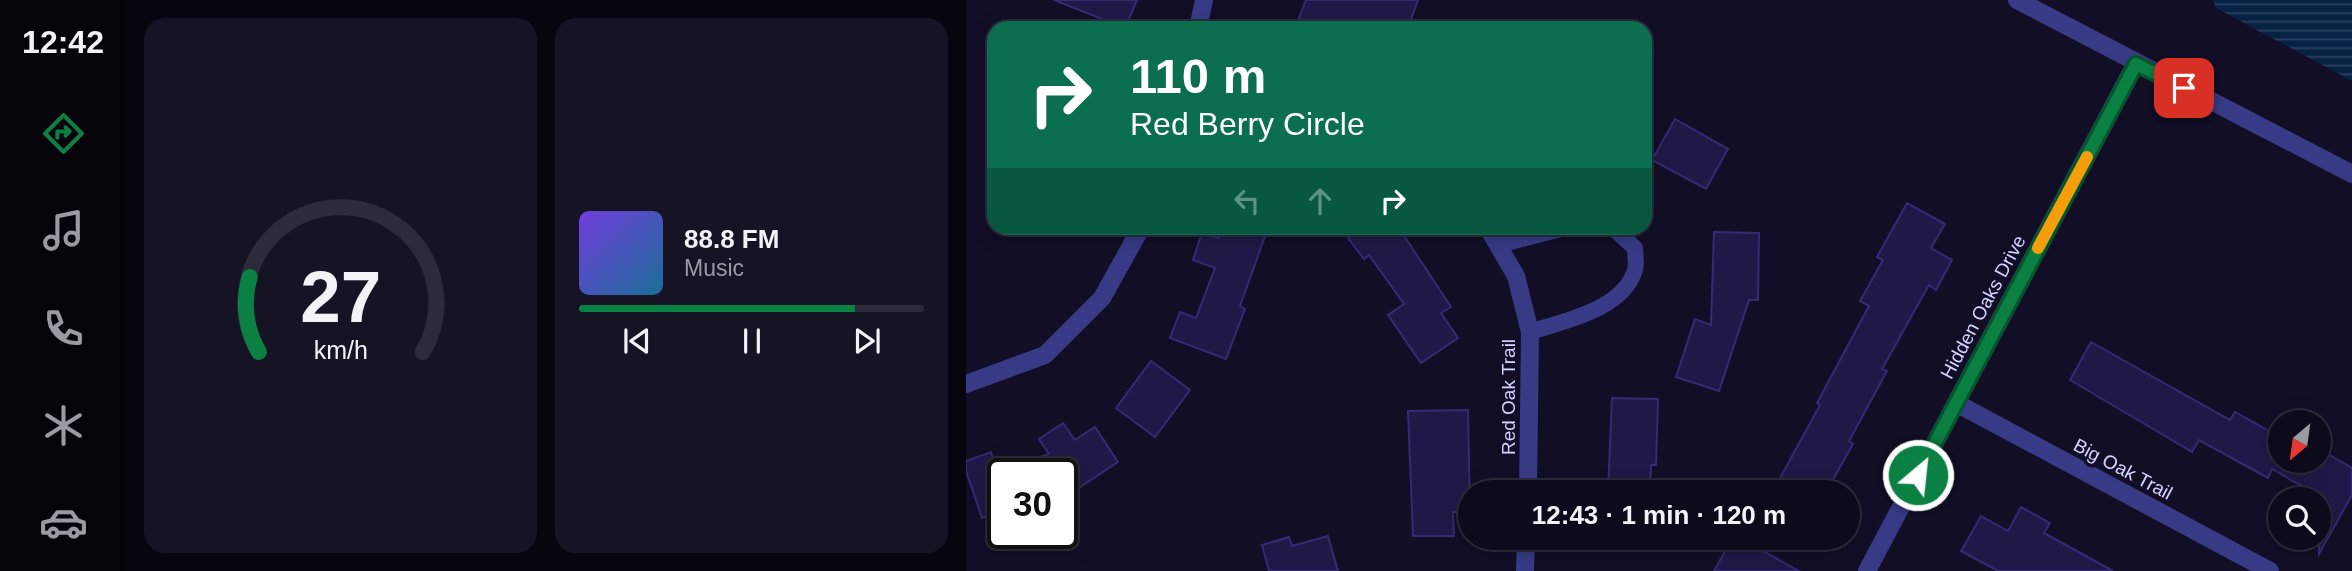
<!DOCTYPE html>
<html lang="en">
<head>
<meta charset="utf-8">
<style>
	body { margin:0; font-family:Helvetica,sans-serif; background:#161325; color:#f1f3f6; height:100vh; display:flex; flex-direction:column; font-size:26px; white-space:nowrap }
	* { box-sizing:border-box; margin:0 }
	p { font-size:23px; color:#9a9aa3 }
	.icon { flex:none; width:38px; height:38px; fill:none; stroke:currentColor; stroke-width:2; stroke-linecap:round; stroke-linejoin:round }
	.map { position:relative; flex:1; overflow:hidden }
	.panel { display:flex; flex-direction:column; gap:18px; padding:18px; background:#07060f; width:840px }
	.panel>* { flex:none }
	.banner { position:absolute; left:21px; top:21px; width:665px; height:214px; border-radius:21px; box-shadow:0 4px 18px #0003,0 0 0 2px #2d2b3b; background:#0b6e4f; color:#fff; overflow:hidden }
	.needle { width:46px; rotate:209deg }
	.controls { position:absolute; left:1302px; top:410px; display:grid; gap:14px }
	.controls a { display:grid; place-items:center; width:63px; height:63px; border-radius:50%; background:#0d0a1c; box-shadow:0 4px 18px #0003,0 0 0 2px #2d2b3b; font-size:35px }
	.speed { position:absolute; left:21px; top:458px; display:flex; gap:14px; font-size:35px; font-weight:700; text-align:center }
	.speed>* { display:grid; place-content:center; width:91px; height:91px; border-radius:50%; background:#0d0a1c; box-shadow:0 4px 18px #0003,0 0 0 2px #2d2b3b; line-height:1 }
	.speed .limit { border:4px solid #111; border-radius:10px; background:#fff; color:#111 }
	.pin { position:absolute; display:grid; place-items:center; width:60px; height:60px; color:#fff; margin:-30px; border-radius:14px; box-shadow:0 4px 10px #0006 }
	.me { position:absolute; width:77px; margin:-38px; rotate:28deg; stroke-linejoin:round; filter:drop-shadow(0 0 5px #0008) }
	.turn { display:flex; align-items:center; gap:24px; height:147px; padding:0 28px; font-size:32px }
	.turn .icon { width:91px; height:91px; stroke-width:2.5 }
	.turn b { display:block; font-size:49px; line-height:60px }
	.lanes { display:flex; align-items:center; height:66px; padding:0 28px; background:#0003; justify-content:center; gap:35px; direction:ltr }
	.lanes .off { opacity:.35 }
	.panel .widget { flex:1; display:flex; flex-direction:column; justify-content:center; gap:10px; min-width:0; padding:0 24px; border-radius:21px; background:#161325 }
	.panel .dial { align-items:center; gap:0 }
	.dial svg { height:182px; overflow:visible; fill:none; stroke:#2d2b3b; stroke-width:7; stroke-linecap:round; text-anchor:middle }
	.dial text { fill:#f1f3f6; stroke:none }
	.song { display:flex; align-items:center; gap:21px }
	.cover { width:84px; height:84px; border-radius:10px; background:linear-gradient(135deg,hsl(260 70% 55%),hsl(200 70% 35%)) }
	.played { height:7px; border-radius:4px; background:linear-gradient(90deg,#0b8043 80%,#2d2b3b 80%) }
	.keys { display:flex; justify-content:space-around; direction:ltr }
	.panel .tiles { flex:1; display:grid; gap:18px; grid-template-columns:repeat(2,1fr) }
	.trip { position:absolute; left:492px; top:480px; width:402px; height:70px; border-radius:35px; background:#0d0a1c; box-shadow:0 4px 18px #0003,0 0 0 2px #2d2b3b; font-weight:700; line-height:70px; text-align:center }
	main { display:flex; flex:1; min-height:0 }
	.menu { display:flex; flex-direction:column; width:126px; justify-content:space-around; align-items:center; background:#05040b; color:#9a9aa3 }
	.menu .icon { width:49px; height:49px }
	.menu .active { color:#0b8043 }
	.menu b { font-size:32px; color:#f1f3f6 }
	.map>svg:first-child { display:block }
	.water { fill:url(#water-rules) }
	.building { fill:#201947; stroke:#342b74; stroke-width:2 }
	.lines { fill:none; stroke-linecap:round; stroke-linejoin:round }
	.service { stroke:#383a86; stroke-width:16 }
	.minor { stroke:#383a86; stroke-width:18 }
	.route-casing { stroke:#07532c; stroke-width:18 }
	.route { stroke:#0b8043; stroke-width:12 }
	.slow { stroke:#f59e0b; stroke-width:12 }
	.labels { text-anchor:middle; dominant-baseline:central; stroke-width:7; stroke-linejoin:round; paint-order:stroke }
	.street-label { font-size:19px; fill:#d5d3ff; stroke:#110e26 }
</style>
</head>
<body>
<main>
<nav class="menu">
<b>12:42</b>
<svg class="icon active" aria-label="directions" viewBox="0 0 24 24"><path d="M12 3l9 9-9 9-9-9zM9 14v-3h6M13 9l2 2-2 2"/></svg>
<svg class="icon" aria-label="music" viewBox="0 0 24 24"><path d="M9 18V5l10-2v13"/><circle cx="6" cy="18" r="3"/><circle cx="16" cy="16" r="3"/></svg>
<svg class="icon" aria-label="phone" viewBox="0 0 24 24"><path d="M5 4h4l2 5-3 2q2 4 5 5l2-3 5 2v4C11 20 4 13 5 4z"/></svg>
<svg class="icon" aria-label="climate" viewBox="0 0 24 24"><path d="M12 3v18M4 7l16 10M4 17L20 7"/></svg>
<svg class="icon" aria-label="car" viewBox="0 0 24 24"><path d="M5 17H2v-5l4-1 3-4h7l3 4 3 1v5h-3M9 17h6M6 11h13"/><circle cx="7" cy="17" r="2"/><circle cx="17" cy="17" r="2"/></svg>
</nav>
<section class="panel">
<div class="tiles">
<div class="widget dial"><svg viewBox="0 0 100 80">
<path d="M14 69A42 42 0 1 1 86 69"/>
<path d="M14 69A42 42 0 0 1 10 36" stroke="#0b8043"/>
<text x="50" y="56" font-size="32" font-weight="700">27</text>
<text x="50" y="72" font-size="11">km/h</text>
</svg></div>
<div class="widget">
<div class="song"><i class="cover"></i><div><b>88.8 FM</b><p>Music</p></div></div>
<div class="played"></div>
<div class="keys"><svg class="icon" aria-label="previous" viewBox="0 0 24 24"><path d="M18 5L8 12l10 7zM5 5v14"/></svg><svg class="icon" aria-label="pause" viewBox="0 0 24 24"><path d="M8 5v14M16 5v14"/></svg><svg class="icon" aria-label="next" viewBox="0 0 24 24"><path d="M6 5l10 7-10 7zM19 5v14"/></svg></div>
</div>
</div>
</section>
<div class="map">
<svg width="1386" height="571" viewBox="0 0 1386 571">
	<defs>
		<pattern id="water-rules" width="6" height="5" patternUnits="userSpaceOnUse" patternTransform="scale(1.75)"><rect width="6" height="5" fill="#082245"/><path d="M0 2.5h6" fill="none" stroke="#2b4161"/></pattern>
	</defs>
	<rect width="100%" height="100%" fill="#110e26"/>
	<polygon class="water" points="1247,0 1386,0 1386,81 1250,8"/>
	<g class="building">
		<polygon points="88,0 171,0 159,28"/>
		<polygon points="340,0 452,0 442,28 358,28 333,18"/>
		<polygon points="709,119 762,149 740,189 686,160"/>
		<polygon points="941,203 979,224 965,248 986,260 970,290 963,285 916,369 921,371 883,441 887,444 860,492 839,492 814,478 854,405 851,403 903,306 894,301 917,260 911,257"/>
		<polygon points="255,228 302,228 274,306 279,309 260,359 204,338 214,312 230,318 249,268 227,260 236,232 252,238"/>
		<polygon points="397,228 433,228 485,307 475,313 492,338 455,363 422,315 438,304 403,255 398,259 382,238"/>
		<polygon points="748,232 793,233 792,300 783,300 753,391 710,377 729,319 745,325"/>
		<polygon points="1125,342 1264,420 1269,412 1314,437 1314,460 1353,460 1353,449 1386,468 1386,495 1353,554 1353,496 1306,469 1302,478 1233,440 1226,452 1104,380"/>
		<polygon points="185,361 224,390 189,437 150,408"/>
		<polygon points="646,398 692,399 690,465 685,465 684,492 642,492"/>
		<polygon points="502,410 504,512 487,512 488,536 447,536 442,411"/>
		<polygon points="97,423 109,440 129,427 152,462 108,491 97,474 37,474 37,510 16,518 0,471 0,461 25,452 31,471 83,454 73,439"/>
		<polygon points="1055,507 1084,523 1078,533 1147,571 1032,571 995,551 1015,516 1042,531"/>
		<polygon points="362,536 372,571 303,571 296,545 323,537 326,546"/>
		<polygon points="767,537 772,537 833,571 748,571"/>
	</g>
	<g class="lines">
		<g class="service">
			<polyline points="533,245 599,228"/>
			<path d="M564 332C597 321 657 310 669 270 671 264 669 255 669 248L647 228"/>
		</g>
		<g class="minor">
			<polyline points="1051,0 1386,174"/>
			<polyline points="232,28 238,0"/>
			<polyline points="522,228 550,276 564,332 562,492"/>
			<polyline points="0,384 79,355 136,298 175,228"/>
			<polyline points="990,403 1304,571"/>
			<polyline points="559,571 560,537"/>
			<polyline points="901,571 1170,63"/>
		</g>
	</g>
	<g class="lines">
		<g class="route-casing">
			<polyline id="route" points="952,475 1170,64 1218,88"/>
		</g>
		<use href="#route" class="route"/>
		<polyline class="slow" points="1072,248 1121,157"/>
	</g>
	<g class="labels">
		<g class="street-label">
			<text transform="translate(1017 307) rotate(-62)">Hidden Oaks Drive</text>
			<text transform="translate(542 397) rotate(-90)">Red Oak Trail</text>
			<text transform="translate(1157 469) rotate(28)">Big Oak Trail</text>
		</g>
	</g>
</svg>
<div class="controls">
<a><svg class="needle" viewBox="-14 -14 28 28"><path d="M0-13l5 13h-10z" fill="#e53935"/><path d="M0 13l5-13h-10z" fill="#9a9aa3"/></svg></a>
<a><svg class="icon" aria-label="search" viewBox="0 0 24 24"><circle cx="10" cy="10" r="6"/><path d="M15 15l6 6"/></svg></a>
</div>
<div class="speed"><div class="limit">30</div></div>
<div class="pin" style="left:1218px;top:88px;background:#d93025"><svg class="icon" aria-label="arrive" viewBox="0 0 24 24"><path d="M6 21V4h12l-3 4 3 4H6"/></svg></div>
<svg class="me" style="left:952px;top:475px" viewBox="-20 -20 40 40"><circle r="17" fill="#0b8043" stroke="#fff" stroke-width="3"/><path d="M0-11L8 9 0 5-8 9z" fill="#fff"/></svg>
<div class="trip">12:43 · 1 min · 120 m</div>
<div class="banner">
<div class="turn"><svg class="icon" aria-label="right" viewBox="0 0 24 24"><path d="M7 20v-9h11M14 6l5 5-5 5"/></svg><div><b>110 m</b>Red Berry Circle</div></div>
<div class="lanes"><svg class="icon off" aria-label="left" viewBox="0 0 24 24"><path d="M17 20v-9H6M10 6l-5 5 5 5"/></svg><svg class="icon off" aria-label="ahead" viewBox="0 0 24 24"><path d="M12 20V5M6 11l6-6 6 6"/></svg><svg class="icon" aria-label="right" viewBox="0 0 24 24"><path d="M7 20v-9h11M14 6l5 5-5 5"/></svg></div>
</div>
</div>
</main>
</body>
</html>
